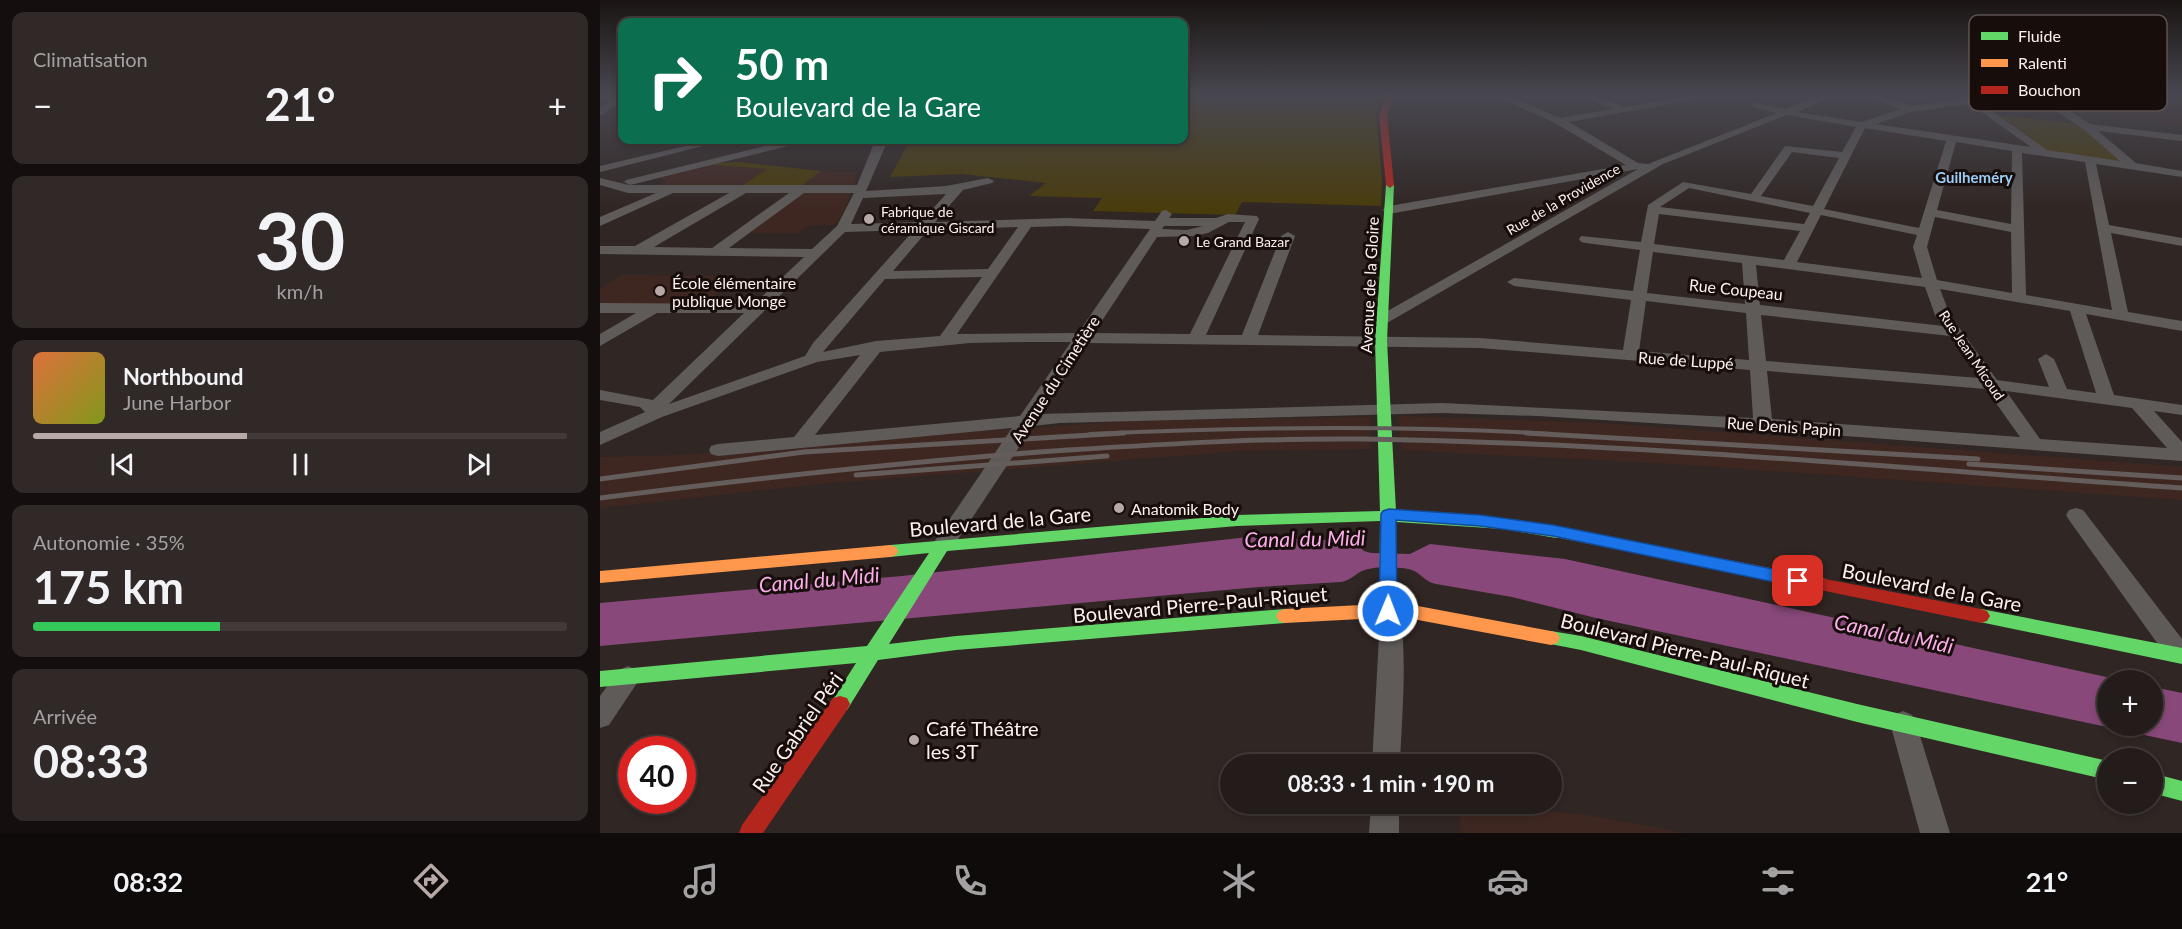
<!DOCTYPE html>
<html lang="fr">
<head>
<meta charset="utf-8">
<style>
	body { margin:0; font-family:Lato,sans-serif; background:#302927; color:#f1f3f6; height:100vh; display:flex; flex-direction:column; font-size:22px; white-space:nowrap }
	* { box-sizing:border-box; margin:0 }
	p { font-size:20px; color:#a3a1a2 }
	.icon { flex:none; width:33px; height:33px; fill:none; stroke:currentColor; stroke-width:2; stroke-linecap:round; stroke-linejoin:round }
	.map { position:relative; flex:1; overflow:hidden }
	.side { display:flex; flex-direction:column; gap:12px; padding:12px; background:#140f0e; width:600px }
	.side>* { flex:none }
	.hud { position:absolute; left:18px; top:18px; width:570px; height:126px; border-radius:12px; box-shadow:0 3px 9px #0003,0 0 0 2px #413a39; background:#0b6e4f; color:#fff; overflow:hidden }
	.buttons { position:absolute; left:1497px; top:670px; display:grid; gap:12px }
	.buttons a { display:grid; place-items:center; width:66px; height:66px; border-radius:50%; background:#241c1a; box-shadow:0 3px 9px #0003,0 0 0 2px #413a39; font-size:30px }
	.speed { position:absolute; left:18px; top:736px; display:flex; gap:12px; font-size:30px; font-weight:700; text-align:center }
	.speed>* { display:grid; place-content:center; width:78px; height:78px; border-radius:50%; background:#241c1a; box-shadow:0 3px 9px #0003,0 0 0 2px #413a39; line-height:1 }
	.speed .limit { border:9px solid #d22; background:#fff; color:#111 }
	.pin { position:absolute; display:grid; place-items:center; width:51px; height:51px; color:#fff; margin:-26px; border-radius:12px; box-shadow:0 3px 9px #0006 }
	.me { position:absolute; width:66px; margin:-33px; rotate:1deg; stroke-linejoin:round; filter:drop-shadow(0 0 4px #0008) }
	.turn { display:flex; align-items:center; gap:21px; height:126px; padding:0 18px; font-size:27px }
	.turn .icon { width:78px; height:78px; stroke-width:2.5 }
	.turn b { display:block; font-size:42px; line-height:51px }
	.big { font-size:45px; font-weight:700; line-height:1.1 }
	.side .widget { flex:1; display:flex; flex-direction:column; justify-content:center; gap:9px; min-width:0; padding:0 21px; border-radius:12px; background:#302927 }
	.side .dial { align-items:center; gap:0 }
	.dial b { font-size:78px; line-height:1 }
	.song { display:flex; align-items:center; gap:18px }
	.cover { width:72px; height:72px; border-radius:9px; background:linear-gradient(135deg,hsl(20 70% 55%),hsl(70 70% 35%)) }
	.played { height:6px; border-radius:3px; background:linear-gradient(90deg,#b6a9a6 40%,#413a39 40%) }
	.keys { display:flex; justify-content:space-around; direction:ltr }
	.heat { display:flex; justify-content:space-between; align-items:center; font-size:33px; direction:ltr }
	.charge { height:9px; border-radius:4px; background:linear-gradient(90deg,#34c759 35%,#413a39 0) }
	.trip { position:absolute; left:620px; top:754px; width:342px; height:60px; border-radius:30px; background:#241c1a; box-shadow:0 3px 9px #0003,0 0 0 2px #413a39; font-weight:700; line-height:60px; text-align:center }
	.dock { display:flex; height:96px; justify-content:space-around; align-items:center; background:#0e0b0a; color:#a3a1a2 }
	.dock .icon { width:42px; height:42px }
	.dock .active { color:#b6a9a6 }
	.dock b { font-size:27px; color:#f1f3f6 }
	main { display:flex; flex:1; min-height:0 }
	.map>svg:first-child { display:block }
	.built { fill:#3f2721 }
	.green { fill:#493c0b }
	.water { fill:#88497a }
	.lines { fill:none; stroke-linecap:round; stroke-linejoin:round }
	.street { fill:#5e5b59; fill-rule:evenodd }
	.fast { fill:#63d668; fill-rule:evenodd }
	.slow { fill:#ff974d; fill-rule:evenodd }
	.jam { fill:#b3261e; fill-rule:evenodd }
	.rail-far1 { stroke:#645d5b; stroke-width:4 }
	.rail { stroke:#645d5b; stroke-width:5 }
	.route { fill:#1a73e8; stroke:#114b97; stroke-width:1.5 }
	.poi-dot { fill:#b6a9a6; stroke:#170e0c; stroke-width:2 }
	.labels { text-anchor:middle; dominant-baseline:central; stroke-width:6; stroke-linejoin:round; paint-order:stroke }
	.far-street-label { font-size:14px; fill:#fef0ed; stroke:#170e0c }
	.far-poi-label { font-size:14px; fill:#fef0ed; stroke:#170e0c; text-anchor:start }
	.far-neighbourhood-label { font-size:15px; font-weight:bold; fill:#9cccf8; stroke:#170e0c }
	.poi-label { font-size:16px; fill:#fef0ed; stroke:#170e0c; text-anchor:start }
	.street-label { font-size:16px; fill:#fef0ed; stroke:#170e0c }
	.near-street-label { font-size:20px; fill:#fef0ed; stroke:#170e0c }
	.near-poi-label { font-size:20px; fill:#fef0ed; stroke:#170e0c; text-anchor:start }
	.near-water-label { font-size:21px; font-style:italic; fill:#fbaee9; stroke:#170e0c }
	.key { fill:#170e0c; stroke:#5c5250; stroke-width:1.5 }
	.key-label { font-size:16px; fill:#fef0ed }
</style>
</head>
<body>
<main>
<section class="side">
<div class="widget"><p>Climatisation</p>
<div class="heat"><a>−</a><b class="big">21°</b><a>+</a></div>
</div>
<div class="widget dial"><b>30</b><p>km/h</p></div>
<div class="widget">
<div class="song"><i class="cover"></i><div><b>Northbound</b><p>June Harbor</p></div></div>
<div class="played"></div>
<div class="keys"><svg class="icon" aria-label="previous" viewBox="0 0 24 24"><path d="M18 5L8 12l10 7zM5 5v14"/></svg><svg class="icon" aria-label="pause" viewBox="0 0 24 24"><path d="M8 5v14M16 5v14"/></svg><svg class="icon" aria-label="next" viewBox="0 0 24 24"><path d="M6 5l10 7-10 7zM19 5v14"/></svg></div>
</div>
<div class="widget"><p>Autonomie · 35%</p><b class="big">175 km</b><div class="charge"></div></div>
<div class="widget"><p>Arrivée</p><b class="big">08:33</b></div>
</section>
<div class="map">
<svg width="1582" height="833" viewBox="0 0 1582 833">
	<rect width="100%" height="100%" fill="#302623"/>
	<g class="built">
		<polygon points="1439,94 1498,94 1501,97 1582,102 1582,125 1468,112"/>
		<polygon points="113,165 168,169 141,186 59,186 65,182 59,178"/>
		<polygon points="221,171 257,172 253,185 245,187 200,187"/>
		<polygon points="202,193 251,193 244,212 234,225 209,225 199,233 148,233"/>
		<polygon points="22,275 138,276 105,304 0,305 0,289"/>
		<polygon points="799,416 1002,423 1582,467 1582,500 1074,464 801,450"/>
		<polygon points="770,417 770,449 639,451 209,485 0,508 0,457 81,455 386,429 389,431 527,421"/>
		<polygon points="859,804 982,814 1085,833 862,833"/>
	</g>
	<g class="green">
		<polygon points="584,94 784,94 776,114 782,179 781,206 642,202 635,215 493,211 502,198 429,196 446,183 361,174 290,177 310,140 584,140"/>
		<polygon points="1397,115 1480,124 1524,163 1448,151"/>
		<polygon points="139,162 221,171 200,187 142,186 167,169 113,165 117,163"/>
	</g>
	<path class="water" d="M648 537 749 541 755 543 764 551 771 553 810 554 830 544 965 559 1525 681H1508V726H1552L1553 687 1582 693V743L996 618 912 597 836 584C825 582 821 573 812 570 801 567 777 566 765 570 756 572 753 580 741 582L659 587 0 646V603L302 576Z"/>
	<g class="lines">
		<g class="street">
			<polygon points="22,94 22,101 0,116 0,108"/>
			<path d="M891 94H904L960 118 1012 109 977 94H991L1024 107 1104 94H1127L969 122 1038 163 1048 164 1177 113 1151 106V102L1186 109 1224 94H1238L1197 112 1262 122 1300 109 1259 94H1274L1311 106 1363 99 1357 94H1368L1447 150 1520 161 1483 129 1431 94H1443L1490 124 1582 135V141L1498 131 1536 163 1582 171V177L1496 164 1509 225 1582 238V246L1511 233 1528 312 1582 321V331L1486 314 1514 395 1582 405V415L1554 411 1582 442V461L1163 430 938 416 842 413 460 423 433 426 351 550 343 553 335 550 332 545 412 428 118 456 111 454 109 450 111 446 118 444 194 437 260 355 217 362 62 417 0 445V432L45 412 40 407 0 400V390L53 400 144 313H57L0 346V334L36 313H0V303L154 304 204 257 0 254V246H35L129 193H73L0 226V217L56 193H28L0 185V178L29 185H30L24 182 26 180 189 140H205L204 142 30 185H257L273 146 278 140H288L266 191 346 186 388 178 394 181 392 183 363 190 335 222 466 218 555 221 562 211 566 210 572 214 569 218H616L628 214 657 216 659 219 606 335H642L681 236 688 232 695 236 658 335 880 338 1023 350 1031 300 914 286 907 282 914 278 1033 291 1040 250 986 243 981 242 979 239 981 236 1041 242 1048 205 1083 182 1151 194 1185 146 1242 152 1256 127 1187 115 1063 164 787 323H777L774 320 777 317 1038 169 789 214 785 213 783 210 785 207 789 206 1026 165 955 123ZM1370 104 1431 147 1276 124 1311 112ZM1265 128 1346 141 1319 228 1224 209ZM1356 142 1412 151 1411 224 1337 210ZM1192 152 1239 158 1213 206 1161 196ZM1422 153 1485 162 1512 310 1426 295ZM1089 188 1210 213 1204 224 1060 207ZM146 193H189L112 248 54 247ZM204 193H254L237 226 212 249 129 248ZM346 194 321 222 251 224 263 198ZM1059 214 1200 231 1184 260 1054 244ZM1221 215 1317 235 1313 247 1322 278 1197 262ZM1335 217 1411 232 1412 293 1337 280 1327 247ZM629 222H645L590 334 494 333 557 237 595 236 608 233ZM466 226 550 229 478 333 357 334 431 227ZM564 226H603L587 230 562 229ZM418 227 388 269 293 271 328 230ZM314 230 213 343 205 356 69 404 245 232ZM1053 252 1142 263 1145 304 1047 293ZM1156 265 1325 287 1335 315 1343 326 1160 305ZM382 277 340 336 276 341 223 352 285 279ZM1340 289 1470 311 1496 393 1467 389 1454 359 1446 354 1438 359 1449 387 1397 380 1350 315ZM1046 301 1146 313 1149 360 1039 351ZM1161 315 1350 336 1379 378 1166 361ZM423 342H471L420 416 215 435 280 352 370 343ZM488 343 880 348 1150 370 1153 418 842 403 440 414ZM1167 371 1386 389 1420 437 1172 419ZM1406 391 1532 408 1567 448 1440 439Z"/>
			<polygon points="111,140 127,140 0,172 0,166"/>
			<polygon points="1476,508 1483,510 1582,639 1582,663 1570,661 1469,520 1466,515 1469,510"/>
			<path d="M788 602 796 605C810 630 801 731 800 765H772L779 636 776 611 780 605Z"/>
			<polygon points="28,666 37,670 41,677 9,725 0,728 0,696 19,670"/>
			<polygon points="1303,711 1312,715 1316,723 1350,833 1320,833 1290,723 1294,715"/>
			<polygon points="771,804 799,804 799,833 769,833"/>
		</g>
		<g class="fast">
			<polygon points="790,182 794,185 787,341 796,511 903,518 956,526 962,528 964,532 962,536 956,538 903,529 796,522 797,611 794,616 788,618 782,616 779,611 780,521 637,526 347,551 289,644 356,636 685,609 691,611 694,616 691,621 685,623 356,650 278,660 247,710 240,712 233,710 230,704 256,663 0,687 0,671 267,646 329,553 290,557 284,555 282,551 284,547 290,545 637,515 780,511 775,341 786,185"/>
			<polygon points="1381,609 1582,648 1582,664 1375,621 1372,616 1375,611"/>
			<polygon points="951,631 981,636 1257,704 1508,761 1508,780 1257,722 981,650 945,643 942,638 945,633"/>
			<polygon points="1552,773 1582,781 1582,801 1552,793"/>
		</g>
		<g class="slow">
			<polygon points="956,526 1220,578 1226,579 1228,584 1226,589 1220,590 950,536 948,532 950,528"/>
			<polygon points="290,545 296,547 298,551 296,555 290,557 0,583 0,571"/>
			<polygon points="761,605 818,606 951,631 957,633 960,638 957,643 951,645 818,620 761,619 685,623 679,621 676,616 679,611 685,609"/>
		</g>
		<g class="jam">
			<polygon points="787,94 794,94 787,115 794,185 790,188 786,185 779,115"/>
			<polygon points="1220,578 1381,609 1387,611 1390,616 1387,621 1381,623 1220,590 1214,589 1212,584 1214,579"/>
			<polygon points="240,696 247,698 250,704 247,710 163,833 139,833 142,825 233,698"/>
		</g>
		<path class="rail-far1" d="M490 434C644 427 798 425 952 434"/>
		<g class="rail">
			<polyline points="926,433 1378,459"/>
			<polyline points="1369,464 1582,478"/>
			<polyline points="256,475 507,456"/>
			<polyline points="0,479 204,452 524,433"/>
			<path d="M0 498C156 478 311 461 468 450 566 444 664 438 762 439 1036 443 1309 469 1582 488"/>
		</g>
	</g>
	<linearGradient id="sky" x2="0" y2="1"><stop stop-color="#1a1513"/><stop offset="0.45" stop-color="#484750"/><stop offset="1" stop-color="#484750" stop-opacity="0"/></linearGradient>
	<rect width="1582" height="211" fill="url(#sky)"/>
	<polygon class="route" points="789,509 880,515 953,525 1198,574 1204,576 1207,581 1204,585 1198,587 953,536 880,526 796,520 797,611 794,616 788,618 782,616 779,611 781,514 783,511"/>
	<g class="poi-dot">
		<circle cx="269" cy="219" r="6"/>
		<circle cx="584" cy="241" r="6"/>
		<circle cx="60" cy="291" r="6"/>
		<circle cx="519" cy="508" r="6"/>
		<circle cx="314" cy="740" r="6"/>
	</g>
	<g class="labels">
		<g class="far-street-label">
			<text transform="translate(963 199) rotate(-30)">Rue de la Providence</text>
			<text transform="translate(1372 355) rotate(56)">Rue Jean Micoud</text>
		</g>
		<g class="far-poi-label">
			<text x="281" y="211">Fabrique de<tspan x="281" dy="16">céramique Giscard</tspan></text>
			<text x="596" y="241">Le Grand Bazar</text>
		</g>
		<g class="far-neighbourhood-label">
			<text x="1374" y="177">Guilheméry</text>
		</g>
		<g class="poi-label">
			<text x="72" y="282">École élémentaire<tspan x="72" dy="18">publique Monge</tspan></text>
			<text x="531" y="508">Anatomik Body</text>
		</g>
		<g class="street-label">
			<text transform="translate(769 285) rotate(-87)">Avenue de la Gloire</text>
			<text transform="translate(1136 289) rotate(6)">Rue Coupeau</text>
			<text transform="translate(1086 360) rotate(4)">Rue de Luppé</text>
			<text transform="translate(455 379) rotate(-57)">Avenue du Cimetière</text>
			<text transform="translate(1184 426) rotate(4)">Rue Denis Papin</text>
		</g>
		<g class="near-street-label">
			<text transform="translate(400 521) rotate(-5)">Boulevard de la Gare</text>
			<text transform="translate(1332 587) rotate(11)">Boulevard de la Gare</text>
			<text transform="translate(600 604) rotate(-5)">Boulevard Pierre-Paul-Riquet</text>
			<text transform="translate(1085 650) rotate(14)">Boulevard Pierre-Paul-Riquet</text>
			<text transform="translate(197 732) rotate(-55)">Rue Gabriel Péri</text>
		</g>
		<g class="near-poi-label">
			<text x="326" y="728">Café Théâtre<tspan x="326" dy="23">les 3T</tspan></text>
		</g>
		<g class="near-water-label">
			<text transform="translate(705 538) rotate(-1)">Canal du Midi</text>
			<text transform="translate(219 579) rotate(-5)">Canal du Midi</text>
			<text transform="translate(1294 633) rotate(12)">Canal du Midi</text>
		</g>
	</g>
	<rect x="1369" y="15" width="198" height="96" rx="9" class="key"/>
	<rect x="1381" y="32" width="27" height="8" fill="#63d668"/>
	<rect x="1381" y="59" width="27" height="8" fill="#ff974d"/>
	<rect x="1381" y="86" width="27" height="8" fill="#b3261e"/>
	<g class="key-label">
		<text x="1418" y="42">Fluide</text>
		<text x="1418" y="69">Ralenti</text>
		<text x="1418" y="96">Bouchon</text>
	</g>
</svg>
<div class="buttons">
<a>+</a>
<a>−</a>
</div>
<div class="speed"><div class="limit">40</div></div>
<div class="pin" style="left:1198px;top:581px;background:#d93025"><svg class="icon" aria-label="arrive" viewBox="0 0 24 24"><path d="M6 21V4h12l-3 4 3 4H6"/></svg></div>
<svg class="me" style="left:788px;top:611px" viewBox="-20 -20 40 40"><circle r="17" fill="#1a73e8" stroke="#fff" stroke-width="3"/><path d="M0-11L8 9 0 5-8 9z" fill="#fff"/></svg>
<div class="trip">08:33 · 1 min · 190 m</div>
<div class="hud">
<div class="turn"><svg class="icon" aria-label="right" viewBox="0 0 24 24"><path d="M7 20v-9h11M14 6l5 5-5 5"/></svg><div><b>50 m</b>Boulevard de la Gare</div></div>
</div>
</div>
</main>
<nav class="dock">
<b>08:32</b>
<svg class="icon active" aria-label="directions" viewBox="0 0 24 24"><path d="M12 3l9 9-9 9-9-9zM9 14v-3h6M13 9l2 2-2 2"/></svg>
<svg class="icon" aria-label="music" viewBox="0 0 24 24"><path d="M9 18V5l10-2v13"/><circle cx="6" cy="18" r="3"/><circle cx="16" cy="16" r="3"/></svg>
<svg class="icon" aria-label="phone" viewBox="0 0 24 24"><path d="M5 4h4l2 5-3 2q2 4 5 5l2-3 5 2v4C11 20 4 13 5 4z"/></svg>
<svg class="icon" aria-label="climate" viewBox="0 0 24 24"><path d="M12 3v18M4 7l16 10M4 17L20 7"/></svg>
<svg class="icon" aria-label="car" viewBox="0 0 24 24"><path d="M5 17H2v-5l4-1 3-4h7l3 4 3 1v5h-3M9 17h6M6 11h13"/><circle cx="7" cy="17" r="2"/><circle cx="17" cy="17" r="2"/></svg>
<svg class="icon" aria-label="filters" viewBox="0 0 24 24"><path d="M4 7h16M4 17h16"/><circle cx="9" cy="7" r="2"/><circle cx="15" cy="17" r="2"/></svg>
<b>21°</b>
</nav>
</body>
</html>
